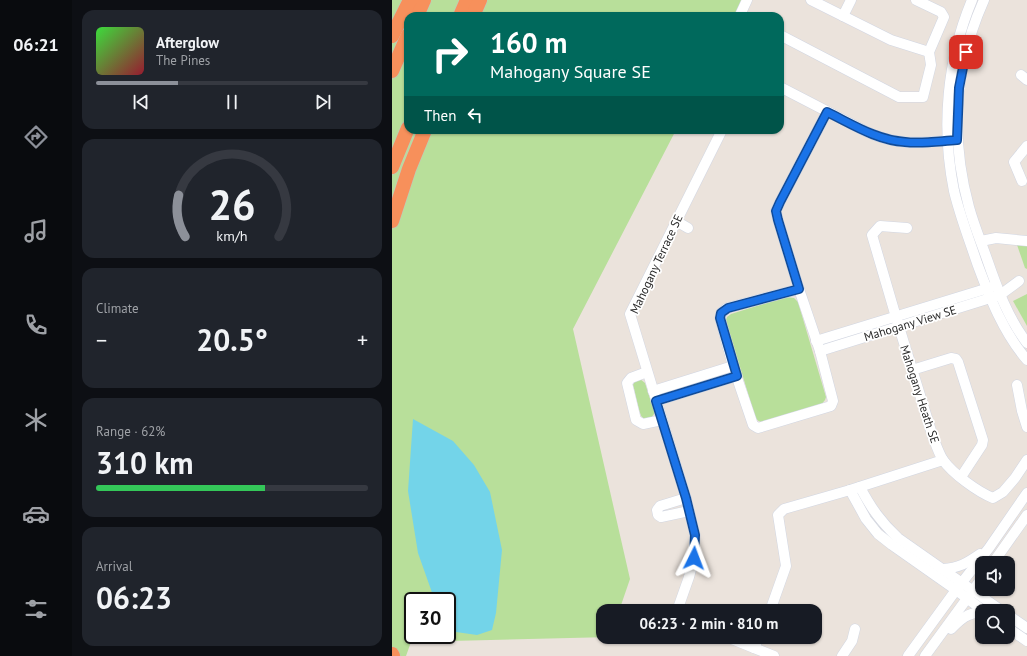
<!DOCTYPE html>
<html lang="en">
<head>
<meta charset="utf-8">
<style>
	body { margin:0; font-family:"PT Sans",sans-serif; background:#20242c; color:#f1f3f6; height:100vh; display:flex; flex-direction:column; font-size:15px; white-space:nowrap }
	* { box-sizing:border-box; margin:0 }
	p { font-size:13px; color:#9ea1a6 }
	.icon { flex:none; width:22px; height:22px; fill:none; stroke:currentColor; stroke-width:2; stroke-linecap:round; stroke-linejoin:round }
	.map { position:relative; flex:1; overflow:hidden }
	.details { display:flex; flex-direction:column; gap:10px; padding:10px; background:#0d0f14; width:320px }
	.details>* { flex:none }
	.hud { position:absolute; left:12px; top:12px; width:380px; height:122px; border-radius:12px; box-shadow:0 1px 3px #0004; background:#00695c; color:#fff; overflow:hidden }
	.controls { position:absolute; left:583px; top:556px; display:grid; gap:8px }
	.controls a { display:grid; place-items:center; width:40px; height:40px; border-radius:8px; background:#171b24; box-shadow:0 1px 3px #0004; font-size:20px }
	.speed { position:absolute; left:12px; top:592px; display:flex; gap:8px; font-size:20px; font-weight:700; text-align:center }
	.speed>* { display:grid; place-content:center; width:52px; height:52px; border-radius:50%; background:#171b24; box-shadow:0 1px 3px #0004; line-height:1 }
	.speed .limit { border:2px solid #111; border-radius:6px; background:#fff; color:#111 }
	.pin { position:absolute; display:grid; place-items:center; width:34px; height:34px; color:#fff; margin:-17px; border-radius:8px; box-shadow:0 2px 6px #0006 }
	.me { position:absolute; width:44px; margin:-22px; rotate:3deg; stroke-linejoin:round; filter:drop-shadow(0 0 3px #0008) }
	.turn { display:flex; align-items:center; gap:14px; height:84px; padding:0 20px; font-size:18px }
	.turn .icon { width:52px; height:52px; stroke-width:2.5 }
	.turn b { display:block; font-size:28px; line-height:34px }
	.then { display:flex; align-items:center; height:38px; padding:0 20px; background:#0003; gap:8px; font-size:15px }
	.big { font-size:30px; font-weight:600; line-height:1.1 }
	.details .widget { flex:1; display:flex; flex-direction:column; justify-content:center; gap:6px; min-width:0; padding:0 14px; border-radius:12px; background:#20242c }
	.details .dial { align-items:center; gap:0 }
	.dial svg { height:104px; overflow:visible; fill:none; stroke:#363941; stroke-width:7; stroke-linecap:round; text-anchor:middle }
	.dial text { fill:#f1f3f6; stroke:none }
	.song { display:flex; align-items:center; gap:12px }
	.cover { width:48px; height:48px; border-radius:6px; background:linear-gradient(135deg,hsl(120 70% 55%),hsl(350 70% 35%)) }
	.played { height:4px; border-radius:2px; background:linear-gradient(90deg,#8c9099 30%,#363941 30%) }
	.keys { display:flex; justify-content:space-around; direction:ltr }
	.heat { display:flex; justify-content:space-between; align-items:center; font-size:22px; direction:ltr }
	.charge { height:6px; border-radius:3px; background:linear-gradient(90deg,#34c759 62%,#363941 0) }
	.trip { position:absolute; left:204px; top:604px; width:226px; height:40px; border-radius:12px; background:#171b24; box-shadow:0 1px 3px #0004; font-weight:600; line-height:40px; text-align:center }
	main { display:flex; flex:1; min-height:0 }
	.dock { display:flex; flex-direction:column; width:72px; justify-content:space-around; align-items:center; background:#090b0e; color:#9ea1a6 }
	.dock .icon { width:28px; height:28px }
	.dock .on { color:#8c9099 }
	.dock b { font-size:18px; color:#f1f3f6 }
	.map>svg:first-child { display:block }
	.green { fill:#b8df9a; fill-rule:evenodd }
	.water { fill:#73d4e9 }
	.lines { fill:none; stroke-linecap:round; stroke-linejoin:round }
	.minor-casing { stroke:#d1d6e2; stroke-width:11 }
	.highway-casing { stroke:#c3c3c3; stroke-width:15 }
	.minor { stroke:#fff; stroke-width:10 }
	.highway { stroke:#f7905b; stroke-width:14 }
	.route-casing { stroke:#114b97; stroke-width:10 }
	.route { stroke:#1a73e8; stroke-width:7 }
	.labels { text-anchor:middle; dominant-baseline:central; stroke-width:3.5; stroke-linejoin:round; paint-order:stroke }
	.street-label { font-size:12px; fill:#292929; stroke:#fff }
</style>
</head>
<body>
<main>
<nav class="dock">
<b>06:21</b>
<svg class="icon on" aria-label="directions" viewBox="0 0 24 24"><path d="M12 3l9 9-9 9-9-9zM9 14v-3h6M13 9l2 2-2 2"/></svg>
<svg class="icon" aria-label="music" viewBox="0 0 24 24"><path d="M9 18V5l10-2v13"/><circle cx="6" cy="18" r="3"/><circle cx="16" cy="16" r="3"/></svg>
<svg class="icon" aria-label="phone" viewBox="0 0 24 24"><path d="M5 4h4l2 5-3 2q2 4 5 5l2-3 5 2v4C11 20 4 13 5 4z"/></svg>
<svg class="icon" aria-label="climate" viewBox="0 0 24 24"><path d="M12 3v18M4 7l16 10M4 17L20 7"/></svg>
<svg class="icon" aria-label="car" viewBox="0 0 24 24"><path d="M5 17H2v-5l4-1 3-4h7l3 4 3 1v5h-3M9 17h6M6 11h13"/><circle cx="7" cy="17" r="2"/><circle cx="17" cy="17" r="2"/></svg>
<svg class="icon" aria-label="filters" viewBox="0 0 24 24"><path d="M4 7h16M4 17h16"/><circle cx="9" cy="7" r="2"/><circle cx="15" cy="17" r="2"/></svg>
</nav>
<section class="details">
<div class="widget">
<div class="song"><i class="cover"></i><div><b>Afterglow</b><p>The Pines</p></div></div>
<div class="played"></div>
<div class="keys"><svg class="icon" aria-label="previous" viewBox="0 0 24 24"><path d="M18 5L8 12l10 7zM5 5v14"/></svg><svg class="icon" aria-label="pause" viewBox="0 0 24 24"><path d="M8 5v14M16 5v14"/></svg><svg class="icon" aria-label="next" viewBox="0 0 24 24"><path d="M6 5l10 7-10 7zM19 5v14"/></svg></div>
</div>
<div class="widget dial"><svg viewBox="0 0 100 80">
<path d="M14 69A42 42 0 1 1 86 69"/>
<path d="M14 69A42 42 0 0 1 9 37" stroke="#8c9099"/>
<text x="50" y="56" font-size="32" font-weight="700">26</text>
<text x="50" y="72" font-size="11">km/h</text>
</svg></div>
<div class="widget"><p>Climate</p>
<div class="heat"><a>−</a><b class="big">20.5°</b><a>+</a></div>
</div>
<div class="widget"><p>Range · 62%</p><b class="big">310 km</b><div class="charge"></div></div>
<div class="widget"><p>Arrival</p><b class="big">06:23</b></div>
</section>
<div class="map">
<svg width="635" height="656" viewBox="0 0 635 656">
	<rect width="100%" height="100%" fill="#ebe3dc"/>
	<g class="green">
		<path d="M0 0H350L342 16H16V130H284L181 329 238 579 227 611H211V637H219L19 642 14 656H0ZM21 601H55V635H21Z"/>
		<polygon points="624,242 635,243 635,269 633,268"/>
		<polygon points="635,294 635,326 621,301"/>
		<path d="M394 297 402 298 406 302 434 397 433 400 429 405 371 422C367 422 365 420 363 417L334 320 335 317 339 314Z"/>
		<path d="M248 379 253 383 262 411V414L259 418C256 419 253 420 250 417 247 413 243 391 241 385L243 381Z"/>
	</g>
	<polygon class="water" points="21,419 61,441 82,465 98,492 110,550 104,613 100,630 85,635 64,632 55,620 55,601 43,601 26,553 16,491"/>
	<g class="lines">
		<g class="minor-casing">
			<g id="minor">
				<polyline points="419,0 499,40 537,52"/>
				<path d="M580 0C555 60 549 127 562 191 568 216 577 239 585 263 598 298 611 332 635 360"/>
				<path d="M592 0C562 67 558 137 577 207 582 225 589 242 595 259 605 288 616 318 635 343"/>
				<polyline points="350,16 348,15 355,0"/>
				<polyline points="451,16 459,0"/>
				<polyline points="388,35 507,97 531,97 539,65 537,52 552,17 549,12 524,0"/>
				<polyline points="629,75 635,80"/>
				<path d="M388 87 473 131C504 146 528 143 561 140"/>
				<polyline points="630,181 622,162 635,146"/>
				<polyline points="284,221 296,228"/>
				<path d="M515 228 488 226 480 235 504 317 540 434C543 442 546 452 551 460 561 474 586 492 601 498L611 492 623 478 635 460"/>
				<polyline points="589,241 604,238 635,241"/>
				<polygon points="407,289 428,351 441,401 439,406 366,428 361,425 341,366 328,318 329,313 335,308"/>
				<polyline points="407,289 386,220 384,211 388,202 435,112"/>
				<polyline points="424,341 600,287"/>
				<polyline points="428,351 608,295 627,281"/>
				<polyline points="520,370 559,358 564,359 566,362 591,440 590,445 569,477"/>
				<polyline points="255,372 239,378 235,383 244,420 251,424 270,420"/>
				<polyline points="625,385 630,411 635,427"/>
				<polyline points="261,391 341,366"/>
				<polyline points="264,401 345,376"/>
				<path d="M468 487C479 508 489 522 506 538L610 611"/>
				<polyline points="458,490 474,519 486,534 500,545 564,590 592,611"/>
				<polyline points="294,498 268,506 265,510 266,515 269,517 297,511"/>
				<polyline points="601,563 635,515"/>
				<path d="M551 569C567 568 575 563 588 554"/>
				<polyline points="285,611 297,577 302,558 303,535 294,498 238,314 330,130"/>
				<polyline points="378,611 394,566 386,515 392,509 458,490 551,460"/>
				<polyline points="616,615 635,628"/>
				<polyline points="616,628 635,641"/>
				<path d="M559 629C569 619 575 613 590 612"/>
				<polyline points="335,637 362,648 367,637"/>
				<polyline points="362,648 382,656"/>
				<polyline points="450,656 460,641 463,629"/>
				<polyline points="516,656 564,590 597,548 635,493"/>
				<polyline points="533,656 590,578"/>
			</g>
		</g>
		<g class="highway-casing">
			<g id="highway">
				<polyline points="25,16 32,0"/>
				<polyline points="68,16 75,0"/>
				<polyline points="81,16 88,0"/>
				<polyline points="0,36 18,0"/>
				<polyline points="0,71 16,35"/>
				<polyline points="0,167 16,128"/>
				<polyline points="0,221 17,169 33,130"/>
				<polyline points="0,654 1,656"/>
			</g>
		</g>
		<use href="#minor" class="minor"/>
		<use href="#highway" class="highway"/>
	</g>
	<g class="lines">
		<g class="route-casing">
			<path id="route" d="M302 558 303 535 294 498 264 401 345 376 328 318 329 313 336 308 407 289 386 220 384 211 388 202 435 112C460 124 484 140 513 142 530 144 548 141 565 140L567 88 574 52"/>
		</g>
		<use href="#route" class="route"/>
	</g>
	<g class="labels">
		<g class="street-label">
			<text transform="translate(264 264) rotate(-65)">Mahogany Terrace SE</text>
			<text transform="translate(518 323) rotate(-17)">Mahogany View SE</text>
			<text transform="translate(528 394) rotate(72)">Mahogany Heath SE</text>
		</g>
	</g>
</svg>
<div class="controls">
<a><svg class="icon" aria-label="sound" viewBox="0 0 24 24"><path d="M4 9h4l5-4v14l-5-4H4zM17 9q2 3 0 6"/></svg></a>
<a><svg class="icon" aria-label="search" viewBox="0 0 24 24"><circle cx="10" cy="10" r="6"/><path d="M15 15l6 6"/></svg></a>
</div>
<div class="speed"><div class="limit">30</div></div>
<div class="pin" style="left:574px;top:52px;background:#d93025"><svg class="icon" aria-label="arrive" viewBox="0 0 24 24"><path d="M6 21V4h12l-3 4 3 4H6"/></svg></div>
<svg class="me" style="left:302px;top:558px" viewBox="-20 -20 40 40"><path d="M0-17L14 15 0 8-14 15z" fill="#1a73e8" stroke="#fff" stroke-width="4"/></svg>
<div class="trip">06:23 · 2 min · 810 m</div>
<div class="hud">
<div class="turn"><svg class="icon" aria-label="right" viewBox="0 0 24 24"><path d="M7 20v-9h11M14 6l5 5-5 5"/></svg><div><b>160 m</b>Mahogany Square SE</div></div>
<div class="then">Then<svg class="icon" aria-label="left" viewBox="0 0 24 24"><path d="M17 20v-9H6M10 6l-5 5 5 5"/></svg></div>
</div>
</div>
</main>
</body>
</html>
